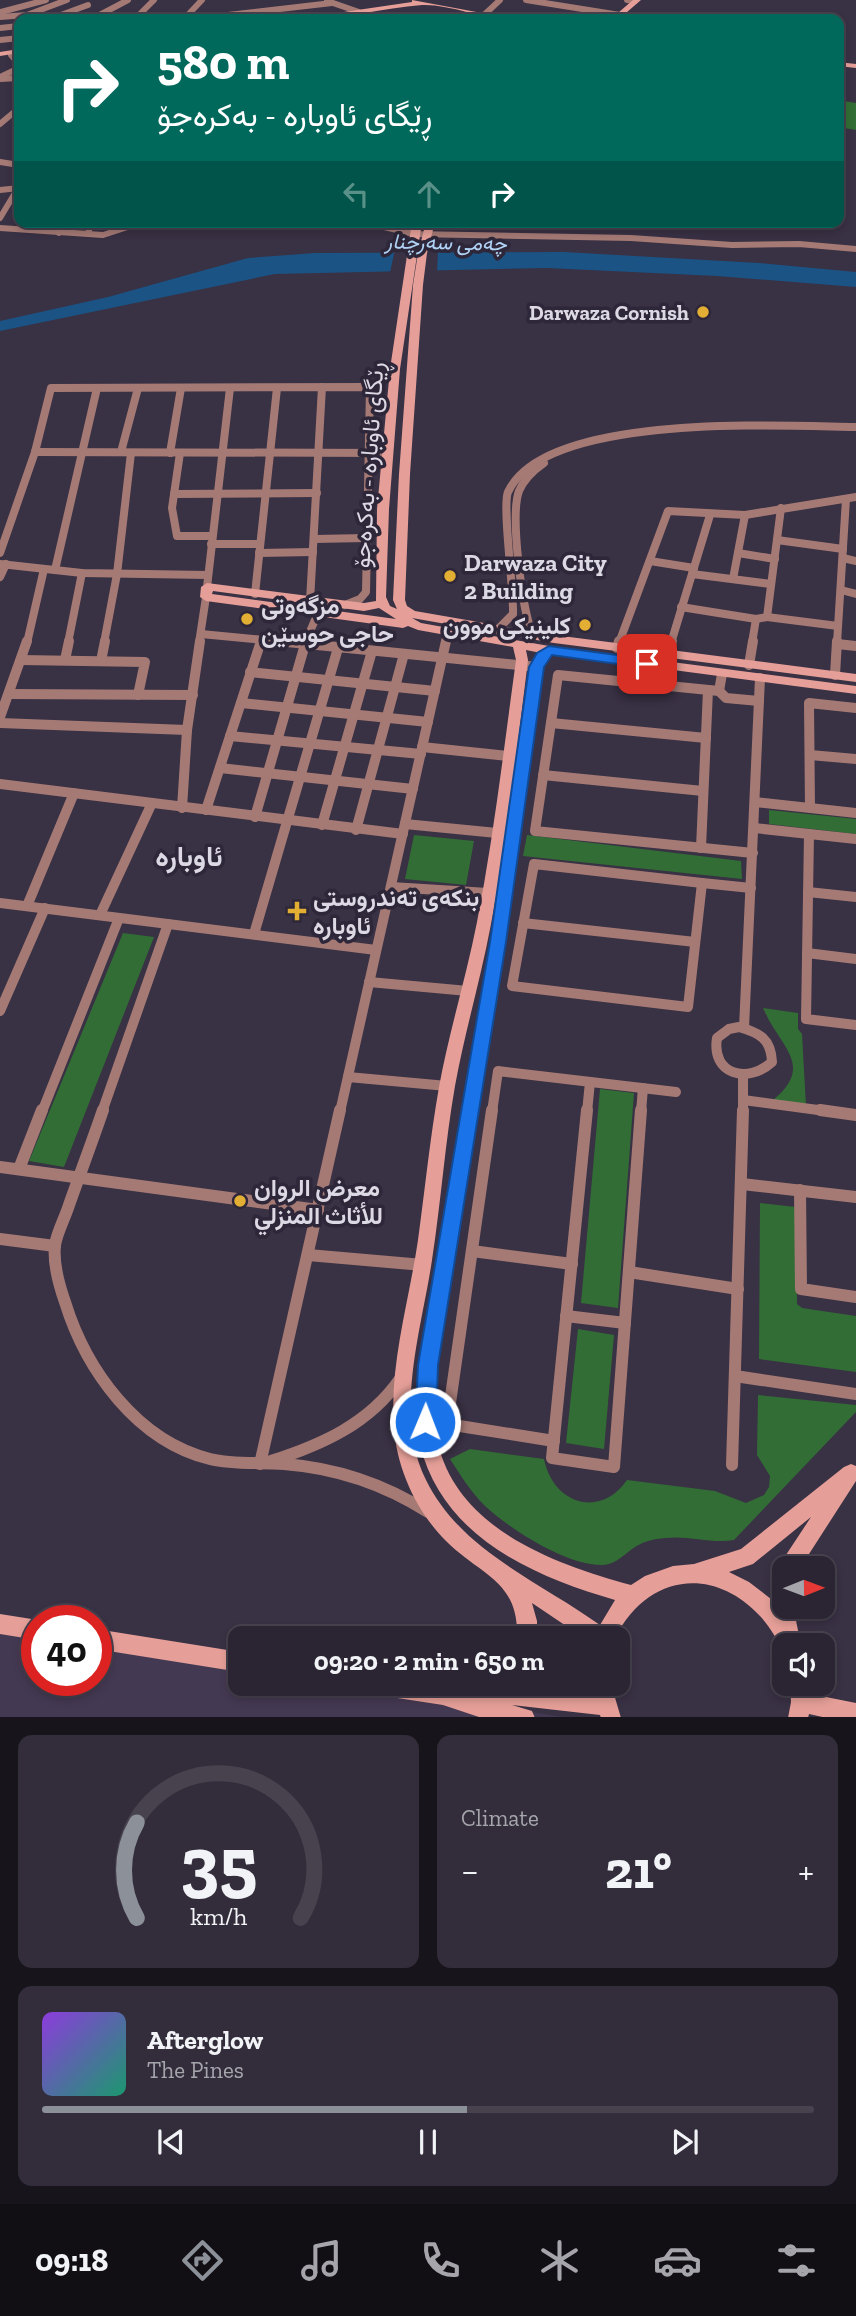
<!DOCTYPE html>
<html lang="en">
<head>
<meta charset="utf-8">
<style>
	body { margin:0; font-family:"Zilla Slab",Vazirmatn,serif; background:#332d3b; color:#f1f3f6; height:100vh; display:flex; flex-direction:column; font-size:26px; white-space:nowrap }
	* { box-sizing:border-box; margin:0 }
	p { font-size:23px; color:#a6a5ac }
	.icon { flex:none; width:38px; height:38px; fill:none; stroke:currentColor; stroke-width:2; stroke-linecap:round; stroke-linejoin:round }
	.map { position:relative; height:1717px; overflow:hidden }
	.panel { display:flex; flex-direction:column; gap:18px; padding:18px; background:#18141c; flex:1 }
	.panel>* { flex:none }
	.guide { position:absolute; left:14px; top:14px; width:830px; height:214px; border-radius:14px; box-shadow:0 4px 10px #0003,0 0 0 2px #47424e; background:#00695c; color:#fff; overflow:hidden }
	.needle { width:46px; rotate:89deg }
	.buttons { position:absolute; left:772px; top:1556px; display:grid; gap:14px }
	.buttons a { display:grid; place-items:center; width:63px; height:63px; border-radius:14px; background:#2b2533; box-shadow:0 4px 10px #0003,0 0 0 2px #47424e; font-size:35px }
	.speed { position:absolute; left:21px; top:1605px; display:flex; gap:14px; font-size:35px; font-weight:700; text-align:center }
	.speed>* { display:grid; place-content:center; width:91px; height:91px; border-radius:50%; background:#2b2533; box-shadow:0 4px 10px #0003,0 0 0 2px #47424e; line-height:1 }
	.speed .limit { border:10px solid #d22; background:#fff; color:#111 }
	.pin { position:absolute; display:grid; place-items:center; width:60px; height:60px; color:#fff; margin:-30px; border-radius:14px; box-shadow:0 4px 10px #0006 }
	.me { position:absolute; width:77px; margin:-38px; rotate:1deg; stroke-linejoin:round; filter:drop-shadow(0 0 5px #0008) }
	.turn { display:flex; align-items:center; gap:24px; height:147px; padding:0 28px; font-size:32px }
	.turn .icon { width:91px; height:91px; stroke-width:2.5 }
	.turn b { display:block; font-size:49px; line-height:60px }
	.lanes { display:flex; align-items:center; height:66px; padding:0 28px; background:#0003; justify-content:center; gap:35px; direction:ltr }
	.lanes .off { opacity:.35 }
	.big { font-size:52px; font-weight:800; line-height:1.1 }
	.panel .card { flex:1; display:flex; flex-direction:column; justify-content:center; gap:10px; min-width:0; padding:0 24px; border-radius:14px; background:#332d3b }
	.panel .dial { align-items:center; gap:0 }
	.dial svg { height:182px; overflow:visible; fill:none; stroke:#47424e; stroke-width:7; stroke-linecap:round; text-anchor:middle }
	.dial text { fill:#f1f3f6; stroke:none }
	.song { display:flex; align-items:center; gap:21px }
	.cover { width:84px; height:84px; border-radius:10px; background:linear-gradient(135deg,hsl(270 70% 55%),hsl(160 70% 35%)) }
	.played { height:7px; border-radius:4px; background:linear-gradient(90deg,#8c9099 55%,#47424e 55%) }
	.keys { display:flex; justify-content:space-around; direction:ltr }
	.heat { display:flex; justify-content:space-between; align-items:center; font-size:38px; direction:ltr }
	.panel .tiles { flex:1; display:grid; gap:18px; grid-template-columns:1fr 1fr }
	.card:last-child { grid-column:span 2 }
	.trip { position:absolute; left:228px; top:1626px; width:402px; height:70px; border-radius:14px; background:#2b2533; box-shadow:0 4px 10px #0003,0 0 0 2px #47424e; font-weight:800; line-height:70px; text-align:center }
	.menu { display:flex; height:112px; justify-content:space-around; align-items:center; background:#110f14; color:#a6a5ac }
	.menu .icon { width:49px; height:49px }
	.menu .active { color:#8c9099 }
	.menu b { font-size:32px; color:#f1f3f6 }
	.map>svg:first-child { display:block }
	.built { fill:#443952 }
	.green { fill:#326d35 }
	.water { fill:#1b5384 }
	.pier { fill:#393144 }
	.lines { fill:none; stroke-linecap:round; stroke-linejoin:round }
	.street-far3 { stroke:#a57a75; stroke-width:6 }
	.street-far2 { stroke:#a57a75; stroke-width:8 }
	.street-far1 { stroke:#a57a75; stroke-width:10 }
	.street { stroke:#a57a75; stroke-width:12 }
	.secondary { fill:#e59f98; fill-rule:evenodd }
	.route { fill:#1a73e8; stroke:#114b97; stroke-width:2 }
	.poi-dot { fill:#e2af34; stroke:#2e2739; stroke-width:2.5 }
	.labels { text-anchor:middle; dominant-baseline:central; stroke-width:7; stroke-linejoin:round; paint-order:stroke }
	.far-water-label { font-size:21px; font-style:italic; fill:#b0d2f5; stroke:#2e2739 }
	.far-poi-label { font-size:21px; font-weight:bold; fill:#dcd8e4; stroke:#2e2739; text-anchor:end }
	.street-label { font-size:24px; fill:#dcd8e4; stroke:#2e2739 }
	.poi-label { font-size:24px; font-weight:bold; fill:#dcd8e4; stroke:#2e2739; text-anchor:start }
	.quarter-label { font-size:28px; font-weight:bold; fill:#dcd8e4; stroke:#2e2739 }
</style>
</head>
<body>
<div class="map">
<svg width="856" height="1718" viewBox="0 0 856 1718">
	<rect width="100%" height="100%" fill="#393144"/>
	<polygon class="built" points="0,1632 37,1637 37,1680 96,1680 96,1646 240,1667 240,1684 350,1684 563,1717 0,1718"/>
	<g class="green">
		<polygon points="838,100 856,103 856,130 838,127"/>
		<polygon points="769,810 856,819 856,834 769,824"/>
		<polygon points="414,835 474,841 466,885 405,879"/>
		<polygon points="527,835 741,861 742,879 523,856"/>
		<polygon points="123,933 154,937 64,1167 29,1161"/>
		<path d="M763 1008 798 1013V1029L802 1034 806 1106 772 1101C816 1065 780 1048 763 1008Z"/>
		<polygon points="600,1089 634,1093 618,1308 581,1303"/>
		<polygon points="760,1203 796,1207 797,1304 802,1308 856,1316 856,1372 759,1359"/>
		<polygon points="578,1329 614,1335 604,1449 566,1443"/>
		<path d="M758 1395 856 1405V1412L734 1540C711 1544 689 1535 665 1538 654 1539 644 1541 635 1547 624 1554 617 1564 603 1565 567 1566 511 1530 485 1506 471 1492 461 1476 450 1459L470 1449 544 1459C553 1504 600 1519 627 1480L715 1491 746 1503 764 1495 769 1487 770 1476 757 1455Z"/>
	</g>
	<polygon class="water" points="564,252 759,263 856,272 856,287 717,276 547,268 275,274 0,331 0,321 108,297 248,258 315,253"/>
	<polygon class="pier" points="395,249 438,249 437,273 390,273"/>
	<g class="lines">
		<g class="street-far3">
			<polyline points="526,0 620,15"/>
			<polyline points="627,0 635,1"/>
			<polyline points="327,1 359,12"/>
			<polyline points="1,12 46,0"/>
			<polyline points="484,15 500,0"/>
			<polyline points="0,17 27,15 67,0"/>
			<polyline points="50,19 88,5"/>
			<polyline points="92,19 128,0"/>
			<polyline points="135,19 154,0"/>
			<polyline points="184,19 202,0"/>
			<polyline points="193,19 332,3"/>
			<polyline points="415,19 420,19"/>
			<polyline points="463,19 465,15"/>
			<polyline points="0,28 19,26"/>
			<polyline points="0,40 19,38"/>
			<polyline points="11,55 19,64"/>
			<polyline points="0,77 19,68"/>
			<polyline points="0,79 19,78"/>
			<polyline points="0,124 19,108"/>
			<polyline points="0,162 19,165"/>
			<polyline points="0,190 19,188"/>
			<polyline points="0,218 18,188"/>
			<polyline points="363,222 414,234 631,238 732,245 799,244 856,249"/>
			<polyline points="0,228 103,235 143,222"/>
			<polyline points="59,233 61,222"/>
			<polyline points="88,234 91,222"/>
		</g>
		<g class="street-far2">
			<polyline points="35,452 387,453"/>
			<polyline points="121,452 138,388"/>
			<polyline points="170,453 181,388"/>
			<polyline points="180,453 172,508 177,536 212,536"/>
			<polyline points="174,494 317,493"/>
			<polyline points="314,539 366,538"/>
			<polyline points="777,540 843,549"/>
			<polyline points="211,544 260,544"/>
			<polyline points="0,553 35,452 51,388 370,387 366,592 360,599 345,605"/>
			<polyline points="259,553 313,552"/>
			<polyline points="738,553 775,559"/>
			<polyline points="843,558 856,561"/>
			<polyline points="650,561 694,568"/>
			<polyline points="0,564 82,573 208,575"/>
			<polyline points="55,570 97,388"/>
			<polyline points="692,574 771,584"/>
			<polyline points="0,577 6,564"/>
			<polyline points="733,579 745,515"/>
			<polyline points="207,587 230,388"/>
			<polyline points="841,590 856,594"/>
			<polyline points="255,594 277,388"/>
			<polyline points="310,601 322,387"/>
			<polyline points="681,607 756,619"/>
			<polyline points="767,617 838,626"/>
			<path d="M497 630 513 614C514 591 502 505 508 492 545 412 780 426 856 427"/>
			<polyline points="201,634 295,643"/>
			<path d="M533 636C522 611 510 515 519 491 524 479 534 470 544 463"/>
			<polyline points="27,643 44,569"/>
			<polyline points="68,643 82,573"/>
			<polyline points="104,643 117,574 131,453"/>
			<polyline points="199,643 206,597"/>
			<polyline points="260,643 261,640"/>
			<polyline points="305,643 318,613"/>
			<polyline points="445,643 448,632"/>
			<polyline points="619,643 668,511 745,515 856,497"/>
			<polyline points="671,643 710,515"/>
			<polyline points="752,643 756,619 767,617 781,508"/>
			<polyline points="837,643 846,499"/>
		</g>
		<g class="street-far1">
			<polyline points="277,641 537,667"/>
			<polyline points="837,644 856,646"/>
			<polyline points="617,648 619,641"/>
			<polyline points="668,654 672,641"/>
			<polyline points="21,660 145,662 138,695"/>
			<polyline points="65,660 69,641"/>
			<polyline points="101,661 105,641"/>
			<polyline points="749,665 753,641"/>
			<polyline points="250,672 435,691"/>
			<polyline points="835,675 837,641"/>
			<polyline points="719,691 722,674"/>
			<polyline points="9,694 193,695"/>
			<polyline points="241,703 428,722"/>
			<polyline points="0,717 27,641"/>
			<polyline points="0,723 187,730"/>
			<polyline points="551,723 706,738"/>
			<polyline points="230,736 421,754"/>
			<polyline points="422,747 508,756"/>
			<polyline points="810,755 856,759"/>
			<polyline points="220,768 413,789"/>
			<polyline points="543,775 703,791"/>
			<polyline points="0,784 403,834"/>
			<polyline points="755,802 856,813"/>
			<polyline points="182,808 187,730 200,641"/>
			<polyline points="810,808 809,703 856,708"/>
			<polyline points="206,810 261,641"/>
			<polyline points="255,817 306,641"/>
			<polyline points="405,824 497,833"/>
			<polyline points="322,825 372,651"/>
			<polyline points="754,828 856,839"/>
			<polyline points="356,830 404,654"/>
			<polyline points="809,834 806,1019 856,1025"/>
			<polyline points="701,848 708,690"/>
			<polyline points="753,853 535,831 558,675 719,691 726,698 759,701"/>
			<polygon points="534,864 702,883 688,1007 512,986"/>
			<polyline points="702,883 751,888"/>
			<polyline points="391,887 488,893"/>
			<polyline points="808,892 856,897"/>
			<polyline points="0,903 376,950"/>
			<polyline points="27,906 74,793"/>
			<polyline points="100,915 152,803"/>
			<polyline points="523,923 695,942"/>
			<polyline points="254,934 338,648"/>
			<polyline points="807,953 856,959"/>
			<polyline points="369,982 468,991"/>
			<polyline points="0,1011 45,908"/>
			<path d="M739 1027C760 1033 771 1039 772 1062 748 1084 711 1075 717 1038L729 1029Z"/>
			<polyline points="744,1028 760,678"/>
			<polyline points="348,1077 447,1086"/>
			<polyline points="743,1100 833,1112"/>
			<polyline points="42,1112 119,918"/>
			<polyline points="102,1112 168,924"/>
			<polyline points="340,1112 446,641"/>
			<polyline points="492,1112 498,1071 676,1092"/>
			<polyline points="587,1112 590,1082"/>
			<polyline points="641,1112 643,1088"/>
			<polyline points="743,1112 743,1075"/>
		</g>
		<g class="street">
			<path d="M103 1110C92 1142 80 1174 69 1205 65 1218 57 1232 55 1245 53 1263 59 1285 65 1302 86 1370 137 1441 210 1459 234 1465 259 1462 284 1464 336 1468 384 1484 428 1512"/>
			<polyline points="492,1110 447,1424 554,1441"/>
			<polyline points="587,1110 552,1458 614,1467 641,1110"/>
			<polyline points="820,1110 856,1115"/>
			<polyline points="0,1167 318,1210"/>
			<polyline points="19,1169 42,1110"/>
			<polyline points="742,1184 856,1197"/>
			<polyline points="800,1190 801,1289 856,1297"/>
			<polyline points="0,1239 55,1246"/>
			<polyline points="472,1251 572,1264"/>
			<polyline points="308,1255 423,1265"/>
			<polyline points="629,1272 738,1289"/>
			<polyline points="566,1316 625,1323"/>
			<polyline points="735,1376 856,1394"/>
			<path d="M271 1461C321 1445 369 1424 400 1379"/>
			<polyline points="260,1464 340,1110"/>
			<polyline points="732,1465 743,1110"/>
		</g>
		<g class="secondary">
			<path d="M412 0 514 19C483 20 451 4 422 5 380 8 338 21 296 19L412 2Z"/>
			<polygon points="633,0 641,0 619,19 611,19"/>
			<polygon points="19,49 19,53 0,56 0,52"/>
			<polygon points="838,62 856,64 856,68 838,66"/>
			<path d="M412 222H422L400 369 389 509 386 597 390 606 397 609 393 600 399 474 413 285 418 253 426 222H435L427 253 423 285 410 474 405 600 407 606 415 611 554 635 856 674V682L554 643 412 618 421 623 549 646 856 686V694L552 654 543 667 505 942 435 1385C434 1405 433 1425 438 1444 459 1530 555 1564 631 1585L645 1576 673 1566 694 1564 741 1549 844 1467 851 1464 856 1466V1481L800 1568H784V1606H793L801 1645H784V1652C777 1640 770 1627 760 1616 711 1564 646 1576 615 1638H584L532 1603 537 1621V1638H517C519 1580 481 1576 446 1541 417 1512 397 1470 394 1428 389 1365 409 1302 418 1240 425 1189 430 1138 439 1087 449 1032 466 978 477 922 494 835 504 747 516 660L513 647 418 630 408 626 403 628 206 601 200 597 201 587 207 583 364 603 376 601 377 509 390 369ZM213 591 364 611 379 608 396 619 212 594ZM526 650 541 653 531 667 491 942 419 1365C416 1391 413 1419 420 1445 443 1537 532 1576 615 1600L600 1625C539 1581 461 1551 426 1480 393 1415 422 1328 432 1260 441 1202 445 1143 455 1086 465 1031 481 978 491 924 508 837 517 748 528 660ZM811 1517 782 1561 780 1570 777 1571 771 1599 749 1582 729 1572 753 1564Z"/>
			<polygon points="0,1614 38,1620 37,1640 0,1634"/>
			<polygon points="96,1629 240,1652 240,1672 96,1649"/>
			<polygon points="361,1684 527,1685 594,1694 591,1684 611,1684 621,1718 601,1718 600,1715 512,1705 532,1711 535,1718 482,1718 443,1705 371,1694 364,1691"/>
			<polygon points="790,1684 810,1684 811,1694 856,1703 856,1718 827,1718 809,1714 808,1718 788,1718 791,1702"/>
		</g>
	</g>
	<polygon class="route" points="549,646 647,659 654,664 647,668 552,655 544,667 506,942 438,1365 436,1422 433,1429 425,1432 418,1429 415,1422 418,1365 490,942 529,667 537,653"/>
	<g class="poi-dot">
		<circle cx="703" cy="312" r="7"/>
		<circle cx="450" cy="576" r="7"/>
		<circle cx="247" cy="619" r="7"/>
		<circle cx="585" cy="625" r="7"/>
		<path d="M293.5 900.5h7v7h7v7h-7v7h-7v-7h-7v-7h7z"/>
		<circle cx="240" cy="1201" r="7"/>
	</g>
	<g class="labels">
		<g class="far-water-label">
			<text transform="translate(446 242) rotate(1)">چەمی سەرچنار</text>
		</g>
		<g class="far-poi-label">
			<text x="689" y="312">Darwaza Cornish</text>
		</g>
		<g class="street-label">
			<text transform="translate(368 465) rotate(-86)">ڕێگای ئاوبارە - بەکرەجۆ</text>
		</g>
		<g class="poi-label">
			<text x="464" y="562">Darwaza City<tspan x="464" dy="28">2 Building</tspan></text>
			<text x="261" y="605">مزگەوتی<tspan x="261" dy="28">حاجی حوسێن</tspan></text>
			<text x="571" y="625" text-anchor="end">کلینیکی موون</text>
			<text x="313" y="897">بنکەی تەندروستی<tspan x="313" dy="28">ئاوبارە</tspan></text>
			<text x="254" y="1187">معرض الروان<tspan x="254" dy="28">للأثاث المنزلي</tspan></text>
		</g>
		<g class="quarter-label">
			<text x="189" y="856">ئاوبارە</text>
		</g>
	</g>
</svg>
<div class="buttons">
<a><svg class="needle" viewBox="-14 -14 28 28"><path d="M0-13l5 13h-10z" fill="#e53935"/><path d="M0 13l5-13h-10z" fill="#a6a5ac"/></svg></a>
<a><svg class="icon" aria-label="sound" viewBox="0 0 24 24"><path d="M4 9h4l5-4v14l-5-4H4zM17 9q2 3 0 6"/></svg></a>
</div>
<div class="speed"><div class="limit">40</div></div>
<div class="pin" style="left:647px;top:664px;background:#d93025"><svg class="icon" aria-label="arrive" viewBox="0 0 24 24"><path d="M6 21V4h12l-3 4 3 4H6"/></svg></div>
<svg class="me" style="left:425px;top:1422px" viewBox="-20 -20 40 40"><circle r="17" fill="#1a73e8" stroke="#fff" stroke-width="3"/><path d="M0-11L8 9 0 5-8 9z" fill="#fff"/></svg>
<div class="trip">09:20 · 2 min · 650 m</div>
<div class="guide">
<div class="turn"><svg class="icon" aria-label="right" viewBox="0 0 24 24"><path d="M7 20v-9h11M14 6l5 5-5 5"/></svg><div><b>580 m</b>ڕێگای ئاوبارە - بەکرەجۆ</div></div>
<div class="lanes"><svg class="icon off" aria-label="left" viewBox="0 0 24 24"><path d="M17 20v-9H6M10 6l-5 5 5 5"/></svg><svg class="icon off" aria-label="ahead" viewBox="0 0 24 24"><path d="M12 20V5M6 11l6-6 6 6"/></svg><svg class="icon" aria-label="right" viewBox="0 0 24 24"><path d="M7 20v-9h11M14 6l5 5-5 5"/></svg></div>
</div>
</div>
<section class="panel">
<div class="tiles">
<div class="card dial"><svg viewBox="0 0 100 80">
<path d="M14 69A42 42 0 1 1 86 69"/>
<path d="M14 69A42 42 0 0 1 14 27" stroke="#8c9099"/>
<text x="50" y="56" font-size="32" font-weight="700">35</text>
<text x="50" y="72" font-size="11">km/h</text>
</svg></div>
<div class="card"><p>Climate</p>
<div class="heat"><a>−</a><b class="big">21°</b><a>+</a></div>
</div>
<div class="card">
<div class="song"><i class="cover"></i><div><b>Afterglow</b><p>The Pines</p></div></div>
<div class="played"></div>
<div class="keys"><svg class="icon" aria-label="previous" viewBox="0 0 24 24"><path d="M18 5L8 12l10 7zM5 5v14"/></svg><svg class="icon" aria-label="pause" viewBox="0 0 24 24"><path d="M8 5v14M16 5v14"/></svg><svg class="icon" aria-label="next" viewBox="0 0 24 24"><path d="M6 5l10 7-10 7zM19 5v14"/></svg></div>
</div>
</div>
</section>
<nav class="menu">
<b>09:18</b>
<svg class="icon active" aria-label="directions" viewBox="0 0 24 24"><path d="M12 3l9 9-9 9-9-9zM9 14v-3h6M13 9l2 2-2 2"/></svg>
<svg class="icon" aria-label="music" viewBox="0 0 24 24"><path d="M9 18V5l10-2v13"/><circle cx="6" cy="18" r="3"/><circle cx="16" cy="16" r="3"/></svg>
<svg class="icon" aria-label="phone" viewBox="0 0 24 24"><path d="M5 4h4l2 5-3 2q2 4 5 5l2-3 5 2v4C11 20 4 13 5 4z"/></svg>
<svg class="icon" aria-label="climate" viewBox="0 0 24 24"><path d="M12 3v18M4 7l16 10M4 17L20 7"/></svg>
<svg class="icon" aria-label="car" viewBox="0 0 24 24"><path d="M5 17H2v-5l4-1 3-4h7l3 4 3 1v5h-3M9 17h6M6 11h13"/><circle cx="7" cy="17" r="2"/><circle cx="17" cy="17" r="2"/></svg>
<svg class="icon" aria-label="filters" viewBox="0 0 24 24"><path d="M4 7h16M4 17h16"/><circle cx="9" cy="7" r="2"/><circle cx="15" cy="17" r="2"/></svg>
</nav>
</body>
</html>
